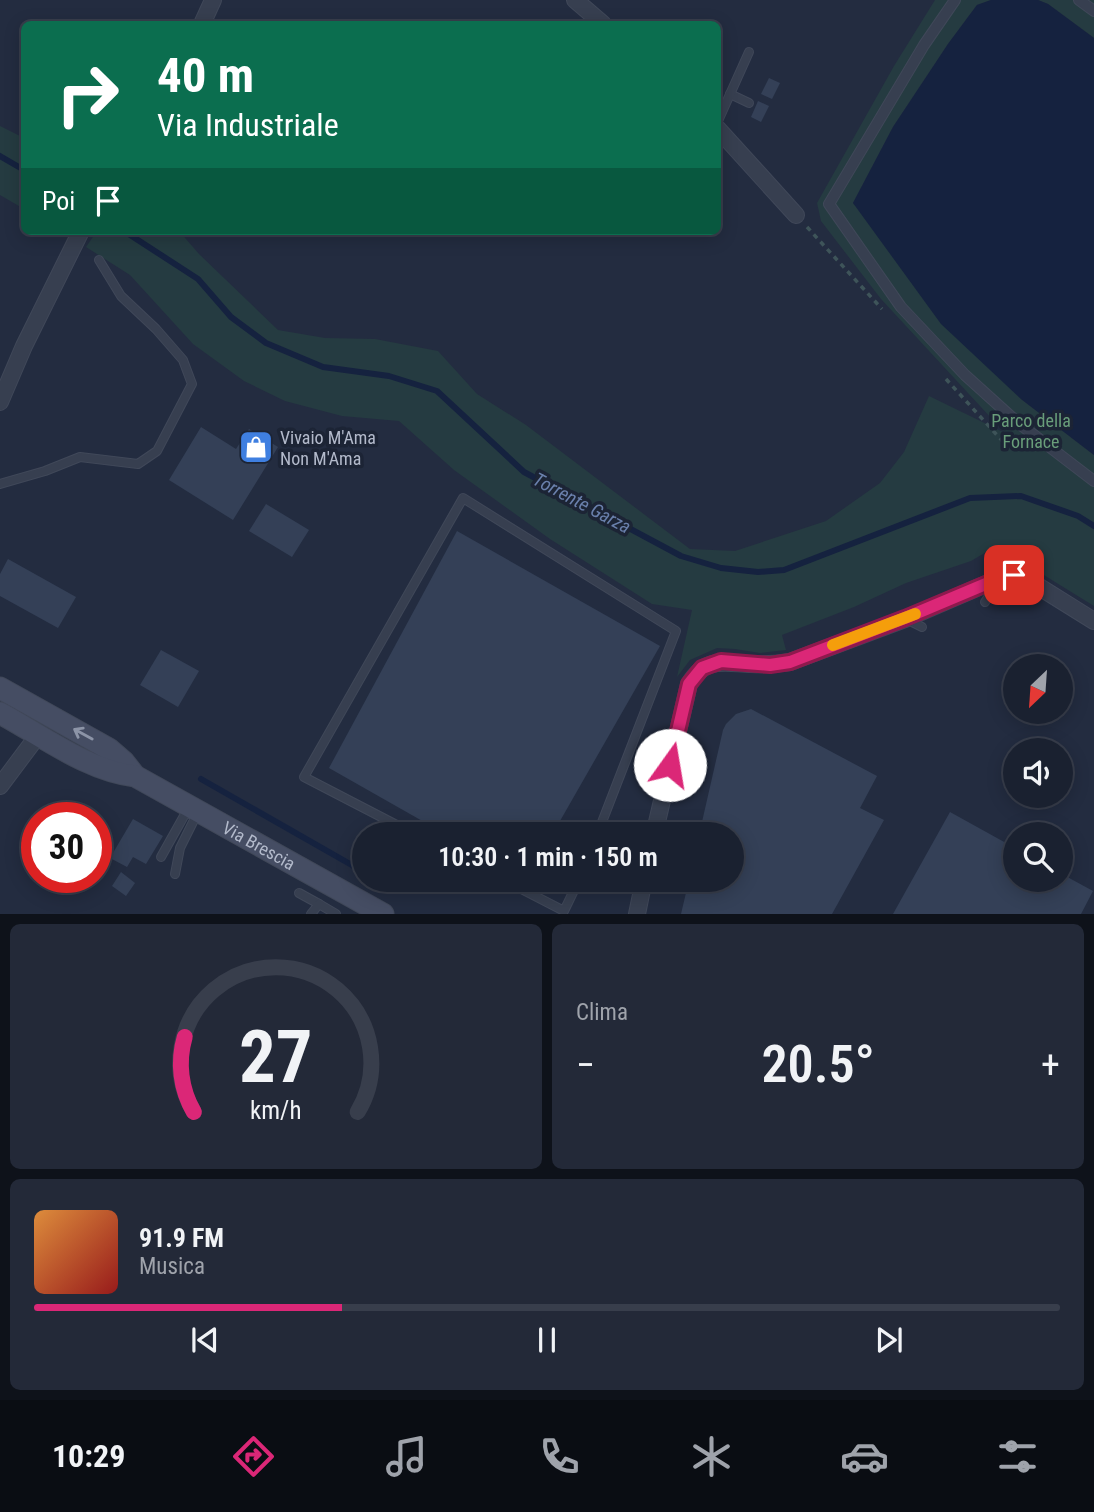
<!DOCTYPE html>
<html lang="it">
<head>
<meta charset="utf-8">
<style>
	body { margin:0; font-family:"Roboto Condensed",sans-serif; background:#232938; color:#f1f3f6; height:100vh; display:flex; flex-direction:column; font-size:26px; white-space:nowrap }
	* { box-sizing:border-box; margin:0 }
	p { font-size:23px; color:#9fa3ab }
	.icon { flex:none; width:38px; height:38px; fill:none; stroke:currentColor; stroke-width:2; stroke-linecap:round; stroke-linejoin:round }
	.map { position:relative; height:914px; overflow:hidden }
	.panel { display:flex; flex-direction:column; gap:10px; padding:10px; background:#0e121a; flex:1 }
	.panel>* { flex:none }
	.guide { position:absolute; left:21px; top:21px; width:700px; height:214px; border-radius:10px; box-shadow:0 4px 18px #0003,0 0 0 2px #383e4c; background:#0b6e4f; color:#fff; overflow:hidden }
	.needle { width:46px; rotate:205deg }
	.fabs { position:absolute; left:1003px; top:654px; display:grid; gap:14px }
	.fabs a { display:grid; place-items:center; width:70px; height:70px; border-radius:50%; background:#1a2130; box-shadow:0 4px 18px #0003,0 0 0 2px #383e4c; font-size:35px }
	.speed { position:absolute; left:21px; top:802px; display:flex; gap:14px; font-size:35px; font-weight:700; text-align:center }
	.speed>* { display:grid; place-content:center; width:91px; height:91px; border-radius:50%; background:#1a2130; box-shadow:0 4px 18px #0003,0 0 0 2px #383e4c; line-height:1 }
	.speed .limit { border:10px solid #d22; background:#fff; color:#111 }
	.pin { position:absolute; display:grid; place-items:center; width:60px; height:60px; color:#fff; margin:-30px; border-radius:14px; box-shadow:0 4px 10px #0006 }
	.me { position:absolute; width:77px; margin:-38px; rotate:13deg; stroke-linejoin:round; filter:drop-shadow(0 0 5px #0008) }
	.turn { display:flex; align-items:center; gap:24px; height:147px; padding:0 21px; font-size:32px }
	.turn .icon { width:91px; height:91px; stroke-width:2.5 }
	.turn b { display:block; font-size:49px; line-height:60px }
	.then { display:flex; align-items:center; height:66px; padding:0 21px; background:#0003; gap:14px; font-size:26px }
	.big { font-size:52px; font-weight:600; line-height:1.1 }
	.panel .card { flex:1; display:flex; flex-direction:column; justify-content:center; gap:10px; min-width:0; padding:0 24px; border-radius:10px; background:#232938 }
	.panel .dial { align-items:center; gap:0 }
	.dial svg { height:182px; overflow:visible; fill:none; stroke:#383e4c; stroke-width:7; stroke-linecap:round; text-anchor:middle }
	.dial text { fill:#f1f3f6; stroke:none }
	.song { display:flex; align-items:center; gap:21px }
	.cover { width:84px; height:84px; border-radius:10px; background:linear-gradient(135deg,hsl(30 70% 55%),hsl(0 70% 35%)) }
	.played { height:7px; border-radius:4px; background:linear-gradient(90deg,#db2777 30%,#383e4c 30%) }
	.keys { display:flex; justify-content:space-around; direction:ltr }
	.heat { display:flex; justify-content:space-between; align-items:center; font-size:38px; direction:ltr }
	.panel .tiles { flex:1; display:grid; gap:10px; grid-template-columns:1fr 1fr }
	.card:last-child { grid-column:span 2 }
	.trip { position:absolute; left:352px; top:822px; width:392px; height:70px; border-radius:35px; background:#1a2130; box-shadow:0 4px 18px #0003,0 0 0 2px #383e4c; font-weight:600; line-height:70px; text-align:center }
	.dock { display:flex; height:112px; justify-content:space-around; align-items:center; background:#0a0d13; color:#9fa3ab }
	.dock .icon { width:49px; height:49px }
	.dock .on { color:#db2777 }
	.dock b { font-size:32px; color:#f1f3f6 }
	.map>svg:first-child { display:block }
	.green { fill:#253b41 }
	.water { fill:#15223f }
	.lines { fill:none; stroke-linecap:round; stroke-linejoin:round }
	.stream { stroke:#15223f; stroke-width:6 }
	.building { fill:#344057 }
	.service-casing { stroke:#404859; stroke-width:10 }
	.pedestrian-casing { stroke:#404859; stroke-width:12 }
	.minor-casing { stroke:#404859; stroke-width:18 }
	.secondary-casing { stroke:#404859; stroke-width:23 }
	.path { stroke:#3e5459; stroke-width:3.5; stroke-dasharray:5 5; stroke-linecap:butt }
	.service { stroke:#373f50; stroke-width:8 }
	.pedestrian { stroke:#373f50; stroke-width:10 }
	.minor { stroke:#373f50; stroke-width:16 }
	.secondary { stroke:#454d63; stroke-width:21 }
	.oneway { stroke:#8c94a7 }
	.route-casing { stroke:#8e194d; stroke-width:18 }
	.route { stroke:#db2777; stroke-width:12 }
	.slow { stroke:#f59e0b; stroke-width:12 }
	.labels { text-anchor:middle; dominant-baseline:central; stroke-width:7; stroke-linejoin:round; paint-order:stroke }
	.park-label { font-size:18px; fill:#699d7a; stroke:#1c2435 }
	.poi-label { font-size:18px; fill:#b3bacb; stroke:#1c2435; text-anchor:start }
	.street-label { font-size:18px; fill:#b3bacb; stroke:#1c2435 }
	.water-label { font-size:19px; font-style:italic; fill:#6a80ac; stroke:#1c2435 }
</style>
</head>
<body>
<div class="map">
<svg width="1094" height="914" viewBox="0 0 1094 914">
	<rect width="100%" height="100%" fill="#232c40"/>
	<g class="green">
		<polygon points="935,0 991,0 977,5 948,44 893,127 853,203 1021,399 1094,455 1094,606 1034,569 1017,549 988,551 971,561 906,583 854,607 782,635 786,650 760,653 735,649 717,648 690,660 677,677 692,610 652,604 550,539 454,470 399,421 342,416 285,401 244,381 193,344 130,275 86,247 97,231 179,231 199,254 278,330 325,338 375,339 438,351 477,394 526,425 690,549 735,551 826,521 880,483 904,452 929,396 1005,433 881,299 821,221 817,203 894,66"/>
		<polygon points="1038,0 1094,0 1094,38 1048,4"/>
		<polygon points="0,126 24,138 24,209 0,195"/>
	</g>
	<polygon class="water" points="991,0 1038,0 1048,4 1094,38 1094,455 1021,399 941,324 853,203 893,127 948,44 977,5"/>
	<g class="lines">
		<g class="stream">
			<polyline points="0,156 24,170"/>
			<polyline points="124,231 198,279 231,317 266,343 323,367 389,376 437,391 524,472 681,556 721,568 758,572 784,570 970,498 1021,496 1078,516 1094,526"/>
			<polyline points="201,779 364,872"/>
		</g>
	</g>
	<g class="building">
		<polygon points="769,78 780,83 772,99 761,94"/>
		<polygon points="758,101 769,106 761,122 751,117"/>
		<polygon points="201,427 236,449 249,429 278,447 233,520 169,480"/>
		<polygon points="266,504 309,530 292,557 249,531"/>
		<polygon points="457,531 660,646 552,835 447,835 329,768"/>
		<polygon points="8,559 76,597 58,628 0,596 0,574"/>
		<polygon points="161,650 199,671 178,707 140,685"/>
		<polygon points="751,709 877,776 860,808 884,820 832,914 681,914 689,880 732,880 732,835 699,835 723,730 726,724 736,714"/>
		<polygon points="950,812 1015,848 1015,880 1060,880 1060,873 1093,891 1081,914 893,914"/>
		<polygon points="133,819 163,836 146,864 133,857 127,867 110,858"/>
		<polygon points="121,872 135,883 126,896 112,886"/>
	</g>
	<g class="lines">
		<g class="service-casing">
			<g id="service">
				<polyline points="730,94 749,103"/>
				<polyline points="718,121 749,52"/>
				<polyline points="0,484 45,471 80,457 138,464 157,451 192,384 183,360 156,329 121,296 99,260"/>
				<polyline points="985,602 999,581"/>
				<polyline points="906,619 922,627"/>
				<polyline points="416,835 304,777 463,498 676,631 597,835"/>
				<polyline points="161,857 189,807"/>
				<polyline points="175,874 180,848 198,812"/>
				<polyline points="504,880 564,911 579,880"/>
				<polyline points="607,880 643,886"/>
				<polyline points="299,893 319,904"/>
				<polyline points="311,914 319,904 336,914"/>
			</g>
		</g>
		<g class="pedestrian-casing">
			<g id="pedestrian">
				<polyline points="955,0 924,45 829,204 901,307 965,375 1017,422 1094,481"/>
				<polyline points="1079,0 1094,11"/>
			</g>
		</g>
		<g class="minor-casing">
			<g id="minor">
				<polyline points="575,0 603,24"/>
				<polyline points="202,24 213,0"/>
				<polyline points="718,129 796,215"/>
				<polyline points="0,402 24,346 81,231"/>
				<polyline points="0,786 39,734"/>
				<path d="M654 835 689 684C706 656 723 663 751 664 765 665 777 664 790 662L905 619 1000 578 1014 575 1025 578 1094 621"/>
				<polyline points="637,914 644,880"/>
			</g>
		</g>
		<g class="secondary-casing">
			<g id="secondary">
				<polyline points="0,688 109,749 124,762 135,776"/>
				<path id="s1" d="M0 713C41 735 88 771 135 776L383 914"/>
			</g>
		</g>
		<g class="path">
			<polyline points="807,227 882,309"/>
			<polyline points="946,379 1006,445"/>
		</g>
		<use href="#service" class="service"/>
		<use href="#pedestrian" class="pedestrian"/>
		<use href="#minor" class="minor"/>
		<use href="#secondary" class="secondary"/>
	</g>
	<defs><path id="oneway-shaft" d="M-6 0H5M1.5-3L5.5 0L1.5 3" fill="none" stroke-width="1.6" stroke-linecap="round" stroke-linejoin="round" transform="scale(1.75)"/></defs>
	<use class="oneway" href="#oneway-shaft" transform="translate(83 734) rotate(-151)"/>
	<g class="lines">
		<g class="route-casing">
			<polyline id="route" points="670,765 689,684 702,668 721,661 770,665 790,662 905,618 1000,578 1014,575"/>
		</g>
		<use href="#route" class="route"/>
		<polyline class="slow" points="833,645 915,614"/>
	</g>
	<defs>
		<g id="shop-square" transform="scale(1.75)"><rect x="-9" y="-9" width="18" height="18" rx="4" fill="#3f7fe0" stroke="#1c2435"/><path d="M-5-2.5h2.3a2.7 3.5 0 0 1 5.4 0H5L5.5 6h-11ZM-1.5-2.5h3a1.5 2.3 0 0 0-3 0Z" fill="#fff"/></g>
	</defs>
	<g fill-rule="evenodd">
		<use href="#shop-square" x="256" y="447"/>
	</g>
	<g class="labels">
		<g class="park-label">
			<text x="1031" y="420">Parco della<tspan x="1031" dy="21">Fornace</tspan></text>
		</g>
		<g class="poi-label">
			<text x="280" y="437">Vivaio M'Ama<tspan x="280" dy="21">Non M'Ama</tspan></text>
		</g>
		<g class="street-label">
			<text stroke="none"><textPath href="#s1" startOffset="292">Via Brescia</textPath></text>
		</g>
		<g class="water-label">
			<text transform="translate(582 503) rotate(28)">Torrente Garza</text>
		</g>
	</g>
</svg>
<div class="fabs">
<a><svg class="needle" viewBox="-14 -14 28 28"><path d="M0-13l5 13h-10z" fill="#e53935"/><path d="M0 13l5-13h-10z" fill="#9fa3ab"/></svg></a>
<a><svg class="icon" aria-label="sound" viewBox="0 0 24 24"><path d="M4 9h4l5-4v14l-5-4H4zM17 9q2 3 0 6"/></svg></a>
<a><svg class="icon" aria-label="search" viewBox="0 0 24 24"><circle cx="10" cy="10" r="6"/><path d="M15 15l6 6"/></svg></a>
</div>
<div class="speed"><div class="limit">30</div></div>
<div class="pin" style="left:1014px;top:575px;background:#d93025"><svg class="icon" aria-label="arrive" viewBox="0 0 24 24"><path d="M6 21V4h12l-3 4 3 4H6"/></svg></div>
<svg class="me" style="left:670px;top:765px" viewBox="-20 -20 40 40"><circle r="19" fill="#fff"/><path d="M0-13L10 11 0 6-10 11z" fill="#db2777"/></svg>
<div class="trip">10:30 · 1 min · 150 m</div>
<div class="guide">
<div class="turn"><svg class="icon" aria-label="right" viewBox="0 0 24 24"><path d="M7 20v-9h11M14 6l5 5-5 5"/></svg><div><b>40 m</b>Via Industriale</div></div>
<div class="then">Poi<svg class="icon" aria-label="arrive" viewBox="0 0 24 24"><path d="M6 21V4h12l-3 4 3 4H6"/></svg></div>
</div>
</div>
<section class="panel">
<div class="tiles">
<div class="card dial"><svg viewBox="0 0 100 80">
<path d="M14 69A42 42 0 1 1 86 69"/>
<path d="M14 69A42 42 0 0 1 10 36" stroke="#db2777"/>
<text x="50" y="56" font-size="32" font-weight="700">27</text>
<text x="50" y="72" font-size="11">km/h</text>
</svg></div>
<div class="card"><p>Clima</p>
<div class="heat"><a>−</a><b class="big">20.5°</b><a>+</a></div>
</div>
<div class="card">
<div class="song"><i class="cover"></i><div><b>91.9 FM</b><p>Musica</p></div></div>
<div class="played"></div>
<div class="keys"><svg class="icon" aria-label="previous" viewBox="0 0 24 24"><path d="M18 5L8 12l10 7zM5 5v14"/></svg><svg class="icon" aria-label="pause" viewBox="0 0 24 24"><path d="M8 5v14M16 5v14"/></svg><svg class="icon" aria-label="next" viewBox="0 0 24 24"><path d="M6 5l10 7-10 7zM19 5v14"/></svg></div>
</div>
</div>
</section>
<nav class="dock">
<b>10:29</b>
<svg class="icon on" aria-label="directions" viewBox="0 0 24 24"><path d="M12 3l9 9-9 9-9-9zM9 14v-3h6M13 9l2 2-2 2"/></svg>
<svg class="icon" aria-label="music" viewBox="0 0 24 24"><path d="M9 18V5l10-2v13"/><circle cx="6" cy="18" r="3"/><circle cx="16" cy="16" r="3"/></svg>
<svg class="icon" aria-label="phone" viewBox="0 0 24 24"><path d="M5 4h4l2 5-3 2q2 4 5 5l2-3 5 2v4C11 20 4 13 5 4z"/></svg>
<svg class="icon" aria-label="climate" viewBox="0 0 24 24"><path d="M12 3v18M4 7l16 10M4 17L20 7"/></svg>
<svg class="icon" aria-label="car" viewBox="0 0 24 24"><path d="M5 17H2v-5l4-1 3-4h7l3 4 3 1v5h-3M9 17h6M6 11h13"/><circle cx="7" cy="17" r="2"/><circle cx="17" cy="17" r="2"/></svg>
<svg class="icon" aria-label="filters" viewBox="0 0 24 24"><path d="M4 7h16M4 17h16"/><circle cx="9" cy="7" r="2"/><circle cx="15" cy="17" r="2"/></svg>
</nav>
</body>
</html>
